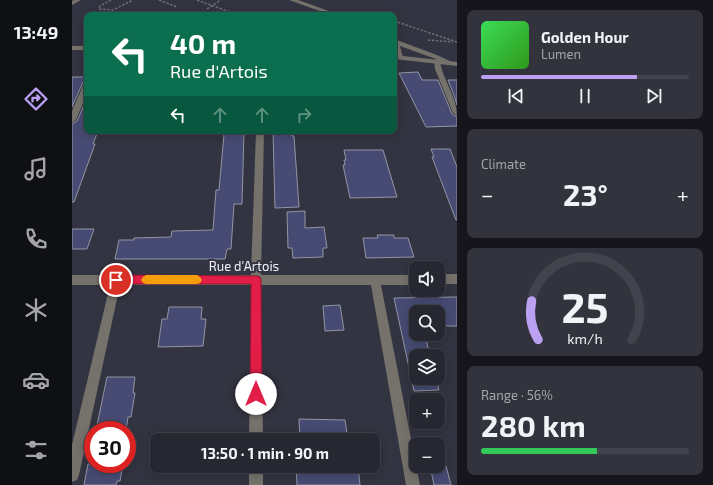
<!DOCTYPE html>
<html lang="en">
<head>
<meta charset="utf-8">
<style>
	body { margin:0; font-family:"Exo 2",sans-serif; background:#32333d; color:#f1f3f6; height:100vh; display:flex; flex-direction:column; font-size:15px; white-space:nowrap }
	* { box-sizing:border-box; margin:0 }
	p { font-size:13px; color:#a4a5ab }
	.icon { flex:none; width:22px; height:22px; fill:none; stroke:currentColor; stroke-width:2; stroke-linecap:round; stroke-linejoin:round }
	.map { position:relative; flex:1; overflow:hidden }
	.panel { display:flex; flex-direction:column; gap:10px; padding:10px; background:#15151b; width:256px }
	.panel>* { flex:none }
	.top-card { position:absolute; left:12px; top:12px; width:313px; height:122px; border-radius:8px; box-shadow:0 2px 10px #0003,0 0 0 1px #42444d; background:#0b6e4f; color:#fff; overflow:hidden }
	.buttons { position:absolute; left:337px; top:261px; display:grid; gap:8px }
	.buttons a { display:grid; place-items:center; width:36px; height:36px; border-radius:8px; background:#262731; box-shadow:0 2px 10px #0003,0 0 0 1px #42444d; font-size:20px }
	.speed { position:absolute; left:12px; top:421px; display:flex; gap:8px; font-size:20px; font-weight:700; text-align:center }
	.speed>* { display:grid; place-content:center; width:52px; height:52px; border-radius:50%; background:#262731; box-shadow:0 2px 10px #0003,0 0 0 1px #42444d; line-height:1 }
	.speed .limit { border:6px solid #d22; background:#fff; color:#111 }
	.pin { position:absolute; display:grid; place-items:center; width:34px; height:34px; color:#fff; margin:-17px; border:2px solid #fff; border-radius:50%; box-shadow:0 1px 4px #0007 }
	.me { position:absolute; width:44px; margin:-22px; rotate:0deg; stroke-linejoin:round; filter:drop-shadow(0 0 3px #0008) }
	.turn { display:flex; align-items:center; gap:14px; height:84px; padding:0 20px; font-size:18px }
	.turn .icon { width:52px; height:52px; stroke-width:2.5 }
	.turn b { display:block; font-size:28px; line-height:34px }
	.lanes { display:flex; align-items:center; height:38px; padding:0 20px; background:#0003; justify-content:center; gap:20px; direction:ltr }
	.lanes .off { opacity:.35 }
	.big { font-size:30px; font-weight:700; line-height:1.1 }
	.panel .tile { flex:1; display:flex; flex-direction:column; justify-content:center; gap:6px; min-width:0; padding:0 14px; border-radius:8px; background:#32333d }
	.panel .dial { align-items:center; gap:0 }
	.dial svg { height:104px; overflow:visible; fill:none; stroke:#42444d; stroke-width:7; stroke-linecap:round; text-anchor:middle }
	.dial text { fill:#f1f3f6; stroke:none }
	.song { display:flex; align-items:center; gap:12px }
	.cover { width:48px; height:48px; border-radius:6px; background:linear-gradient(135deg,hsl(130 70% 55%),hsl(110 70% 35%)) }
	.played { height:4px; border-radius:2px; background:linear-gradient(90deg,#bca0f2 75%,#42444d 75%) }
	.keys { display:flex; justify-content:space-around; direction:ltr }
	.heat { display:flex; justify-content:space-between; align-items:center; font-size:22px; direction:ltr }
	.charge { height:6px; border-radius:3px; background:linear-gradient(90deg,#34c759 56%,#42444d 0) }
	.trip { position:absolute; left:78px; top:433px; width:230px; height:40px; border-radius:8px; background:#262731; box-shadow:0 2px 10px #0003,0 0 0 1px #42444d; font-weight:700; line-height:40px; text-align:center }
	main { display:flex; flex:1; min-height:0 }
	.menu { display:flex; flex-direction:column; width:72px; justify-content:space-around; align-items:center; background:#0f1014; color:#a4a5ab }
	.menu .icon { width:28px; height:28px }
	.menu .on { color:#bca0f2 }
	.menu b { font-size:18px; color:#f1f3f6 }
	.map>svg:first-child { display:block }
	.building { fill:#474b73; stroke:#9295a4 }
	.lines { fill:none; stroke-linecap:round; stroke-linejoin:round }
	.path { stroke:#6d6e7a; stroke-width:1.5; stroke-dasharray:2.5 1.5; stroke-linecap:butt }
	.minor { fill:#75716b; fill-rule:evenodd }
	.tertiary { fill:#75716b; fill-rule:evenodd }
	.route { fill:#e11d48; stroke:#92132f }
	.slow { fill:#f59e0b }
	.labels { text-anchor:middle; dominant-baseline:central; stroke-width:4; stroke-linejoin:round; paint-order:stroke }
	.street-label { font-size:13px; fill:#f1f2fb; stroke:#333441 }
</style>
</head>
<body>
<main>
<nav class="menu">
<b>13:49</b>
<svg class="icon on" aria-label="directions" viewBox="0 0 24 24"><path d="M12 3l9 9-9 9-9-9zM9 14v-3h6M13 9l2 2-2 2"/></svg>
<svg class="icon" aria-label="music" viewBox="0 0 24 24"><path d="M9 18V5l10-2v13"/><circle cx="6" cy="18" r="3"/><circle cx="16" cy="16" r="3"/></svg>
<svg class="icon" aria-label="phone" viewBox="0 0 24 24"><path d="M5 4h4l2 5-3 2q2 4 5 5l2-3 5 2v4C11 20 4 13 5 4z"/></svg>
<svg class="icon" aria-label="climate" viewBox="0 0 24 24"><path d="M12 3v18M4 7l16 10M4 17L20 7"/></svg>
<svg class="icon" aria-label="car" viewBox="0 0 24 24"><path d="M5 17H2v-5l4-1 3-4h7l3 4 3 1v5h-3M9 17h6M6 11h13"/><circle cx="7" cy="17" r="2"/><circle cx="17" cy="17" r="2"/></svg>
<svg class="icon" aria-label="filters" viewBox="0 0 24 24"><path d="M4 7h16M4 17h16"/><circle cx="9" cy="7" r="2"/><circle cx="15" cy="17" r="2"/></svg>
</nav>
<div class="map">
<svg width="385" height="485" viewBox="0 0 385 485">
	<rect width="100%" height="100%" fill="#333441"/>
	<g class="building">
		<polygon points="346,72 350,80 366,80 380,114 385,117 385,126 354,127 327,73"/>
		<polygon points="0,77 15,77 15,82 11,82 0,107"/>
		<polygon points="376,80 385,80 385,105 382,95"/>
		<polygon points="15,98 15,131 26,131 21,144 23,144 2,202 0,202 0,124 5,121"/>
		<polygon points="154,131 172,131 170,204 162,204 159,249 155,249 153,259 43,259 47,240 62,240 62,238 99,237 100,231 141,230 144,190 147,190 152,134 154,134"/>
		<polygon points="201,131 220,131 220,136 222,136 227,207 203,208"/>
		<polygon points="359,149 378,149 385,167 385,220 384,220 360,157 362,157"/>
		<polygon points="272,150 311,150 325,197 278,198 271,165 273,165 272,160 274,160"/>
		<polygon points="233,211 233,228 252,227 255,248 251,248 251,257 221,258 220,248 216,248 215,212"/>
		<polygon points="0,229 22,229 15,249 0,249"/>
		<polygon points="305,235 322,235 322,238 336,238 342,257 294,258 291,238 306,238"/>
		<polygon points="385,297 385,326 366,326 366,312 344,312 344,334 353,334 358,356 344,356 344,378 364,378 367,390 342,391 322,298"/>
		<polygon points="268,305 272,330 253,331 251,306"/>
		<polygon points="97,307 130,307 129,319 134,319 131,346 86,347 90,319 95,319"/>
		<polygon points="35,377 63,377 61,393 63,393 59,417 56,417 54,430 24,430"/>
		<polygon points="227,419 273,420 276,440 228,440"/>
		<polygon points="16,464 51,464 48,481 45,481 44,485 12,485"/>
		<polygon points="224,466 286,466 288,485 225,485"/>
		<polygon points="358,466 374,466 379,485 362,485"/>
	</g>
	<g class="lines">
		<g class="path">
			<polyline points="39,0 28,6 27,9 41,10 61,0"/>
			<polyline points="87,0 105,7"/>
			<polyline points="125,0 166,15"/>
			<polyline points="135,9 149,0"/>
			<polyline points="322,21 385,42"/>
			<polyline points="356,40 381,42"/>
		</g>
		<g class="minor">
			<polygon points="2,0 9,0 0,5 0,1"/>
			<polygon points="217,0 226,0 268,15 259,15"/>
			<path d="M322 39 365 55 382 63V65H378L368 61C371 81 385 96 385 116L381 113 363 69 362 61 364 59 328 46 331 57 326 58 322 46Z"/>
			<polygon points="12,83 15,83 15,94 4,120 0,123 0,111"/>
			<polygon points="184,131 192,131 189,275 344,275 344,285 309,285 348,485 334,485 299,285 189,285 191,440 177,440 179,285 48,285 7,475 5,480 0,482 0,445 38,285 0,285 0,275 179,275"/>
			<rect x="366" y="274" width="19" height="10"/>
			<rect x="177" y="466" width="14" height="19"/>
		</g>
		<g class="tertiary">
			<rect x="0" y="46" width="15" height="4"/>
			<polygon points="322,55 385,62 385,66 322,59"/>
		</g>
	</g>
	<polygon class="route" points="44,275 184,276 188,277 189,280 190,394 188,398 184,400 180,398 178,394 179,284 44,284 41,283 39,280 41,277"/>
	<polygon class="slow" points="74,275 125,275 128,277 130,280 128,283 125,284 74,284 71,283 69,280 71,277"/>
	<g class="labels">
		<g class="street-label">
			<text x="172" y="266">Rue d'Artois</text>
		</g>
	</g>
</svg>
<div class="buttons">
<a><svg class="icon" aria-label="sound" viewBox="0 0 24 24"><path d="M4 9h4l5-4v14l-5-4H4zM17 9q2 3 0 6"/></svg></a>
<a><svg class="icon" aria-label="search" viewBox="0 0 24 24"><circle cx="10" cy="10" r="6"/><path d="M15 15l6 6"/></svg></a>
<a><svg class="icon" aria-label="layers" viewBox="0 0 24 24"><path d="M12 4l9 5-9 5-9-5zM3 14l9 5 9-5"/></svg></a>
<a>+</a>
<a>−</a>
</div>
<div class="speed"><div class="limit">30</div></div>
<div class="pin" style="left:44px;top:280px;background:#d93025"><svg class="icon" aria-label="arrive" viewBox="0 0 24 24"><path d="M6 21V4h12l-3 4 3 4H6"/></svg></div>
<svg class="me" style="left:184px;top:394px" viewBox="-20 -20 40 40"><circle r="19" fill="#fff"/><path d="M0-13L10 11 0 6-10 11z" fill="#e11d48"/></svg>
<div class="trip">13:50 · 1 min · 90 m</div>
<div class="top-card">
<div class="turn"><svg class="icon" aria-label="left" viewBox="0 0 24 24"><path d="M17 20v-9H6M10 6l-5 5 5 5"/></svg><div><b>40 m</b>Rue d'Artois</div></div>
<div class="lanes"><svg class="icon" aria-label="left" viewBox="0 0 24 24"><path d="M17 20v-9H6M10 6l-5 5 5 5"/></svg><svg class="icon off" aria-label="ahead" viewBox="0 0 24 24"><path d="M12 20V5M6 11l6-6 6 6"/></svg><svg class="icon off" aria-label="ahead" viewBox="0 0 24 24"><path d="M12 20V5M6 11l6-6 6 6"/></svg><svg class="icon off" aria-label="right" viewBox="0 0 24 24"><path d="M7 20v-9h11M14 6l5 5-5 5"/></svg></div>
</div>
</div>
<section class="panel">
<div class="tile">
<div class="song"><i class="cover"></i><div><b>Golden Hour</b><p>Lumen</p></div></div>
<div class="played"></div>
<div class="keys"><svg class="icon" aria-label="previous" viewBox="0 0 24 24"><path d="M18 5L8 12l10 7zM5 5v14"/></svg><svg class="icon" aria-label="pause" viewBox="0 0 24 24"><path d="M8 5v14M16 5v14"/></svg><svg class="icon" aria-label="next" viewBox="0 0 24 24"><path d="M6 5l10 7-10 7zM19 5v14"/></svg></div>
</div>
<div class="tile"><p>Climate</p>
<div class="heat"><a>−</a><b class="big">23°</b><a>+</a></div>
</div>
<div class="tile dial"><svg viewBox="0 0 100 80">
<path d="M14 69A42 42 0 1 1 86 69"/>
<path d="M14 69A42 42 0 0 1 9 39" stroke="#bca0f2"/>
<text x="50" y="56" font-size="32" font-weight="700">25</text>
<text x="50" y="72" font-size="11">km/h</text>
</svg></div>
<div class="tile"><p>Range · 56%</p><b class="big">280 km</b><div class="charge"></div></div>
</section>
</main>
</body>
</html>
